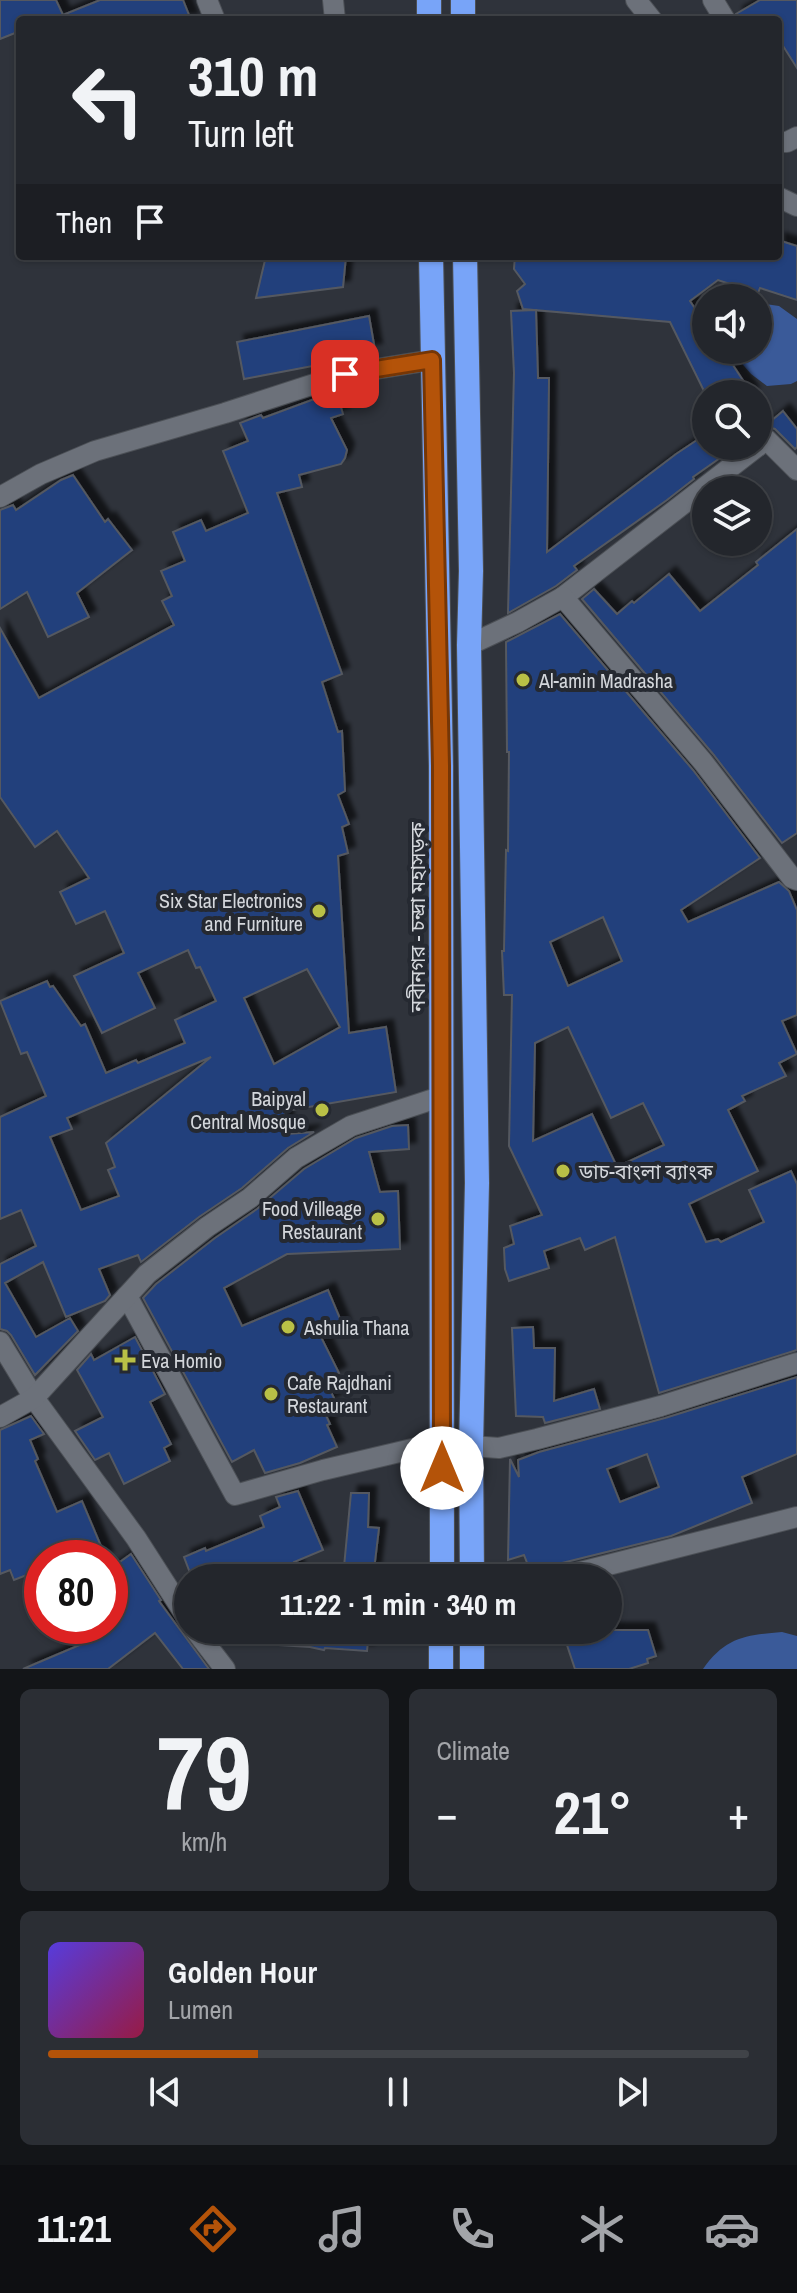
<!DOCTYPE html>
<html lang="en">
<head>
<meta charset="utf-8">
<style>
	body { margin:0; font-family:"Archivo Narrow","Noto Sans Bengali",sans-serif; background:#2b2e34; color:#f1f3f6; height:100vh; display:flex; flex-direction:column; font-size:30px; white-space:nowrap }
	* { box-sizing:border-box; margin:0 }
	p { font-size:26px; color:#a3a5a9 }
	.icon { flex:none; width:44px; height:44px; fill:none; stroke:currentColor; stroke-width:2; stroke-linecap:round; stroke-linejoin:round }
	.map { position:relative; height:1669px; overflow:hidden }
	.panel { display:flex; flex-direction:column; gap:20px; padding:20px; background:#131518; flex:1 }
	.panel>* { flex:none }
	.hud { position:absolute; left:16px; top:16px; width:766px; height:244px; border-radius:8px; box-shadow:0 2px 6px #0004,0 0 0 2px #404348; background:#23262c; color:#f1f3f6; overflow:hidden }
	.tools { position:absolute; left:692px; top:284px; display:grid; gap:16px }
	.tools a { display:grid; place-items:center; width:80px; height:80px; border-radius:50%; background:#23262c; box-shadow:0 2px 6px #0004,0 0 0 2px #404348; font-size:40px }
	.speed { position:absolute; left:24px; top:1540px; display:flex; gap:16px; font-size:40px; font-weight:700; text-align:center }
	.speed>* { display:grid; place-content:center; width:104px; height:104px; border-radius:50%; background:#23262c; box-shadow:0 2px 6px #0004,0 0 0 2px #404348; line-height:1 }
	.speed .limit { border:12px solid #d22; background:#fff; color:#111 }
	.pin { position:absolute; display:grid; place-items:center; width:68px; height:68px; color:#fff; margin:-34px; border-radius:16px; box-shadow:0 4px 12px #0006 }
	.me { position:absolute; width:88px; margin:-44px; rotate:0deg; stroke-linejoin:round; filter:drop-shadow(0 0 6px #0008) }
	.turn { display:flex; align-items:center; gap:28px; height:168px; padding:0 40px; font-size:36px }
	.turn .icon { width:104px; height:104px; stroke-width:2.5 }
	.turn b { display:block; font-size:56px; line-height:68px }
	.then { display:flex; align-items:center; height:76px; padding:0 40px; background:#0003; gap:16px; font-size:30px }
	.big { font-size:60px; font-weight:700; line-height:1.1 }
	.panel .tile { flex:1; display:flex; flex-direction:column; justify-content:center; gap:12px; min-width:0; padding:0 28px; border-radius:12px; background:#2b2e34 }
	.panel .dial { align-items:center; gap:0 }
	.dial b { font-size:104px; line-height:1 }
	.song { display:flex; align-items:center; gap:24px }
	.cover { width:96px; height:96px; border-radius:12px; background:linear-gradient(135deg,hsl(250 70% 55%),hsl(340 70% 35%)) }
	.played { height:8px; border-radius:4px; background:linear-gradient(90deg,#b45309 30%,#404348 30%) }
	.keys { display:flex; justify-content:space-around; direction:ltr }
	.heat { display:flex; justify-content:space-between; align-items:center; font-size:44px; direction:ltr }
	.panel .tiles { flex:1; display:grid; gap:20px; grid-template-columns:1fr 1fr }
	.tile:last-child { grid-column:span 2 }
	.trip { position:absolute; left:174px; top:1564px; width:448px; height:80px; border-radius:40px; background:#23262c; box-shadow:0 2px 6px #0004,0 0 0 2px #404348; font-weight:700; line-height:80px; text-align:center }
	.dock { display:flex; height:128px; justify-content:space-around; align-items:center; background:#0e0f12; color:#a3a5a9 }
	.dock .icon { width:56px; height:56px }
	.dock .active { color:#b45309 }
	.dock b { font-size:36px; color:#f1f3f6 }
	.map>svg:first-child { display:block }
	.water { fill:#3a5a99 }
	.building { fill:#213f7b; stroke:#545961; stroke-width:2; fill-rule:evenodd; filter:url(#shadow) }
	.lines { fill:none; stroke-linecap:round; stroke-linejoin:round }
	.minor-casing { stroke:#4c5056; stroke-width:22 }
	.highway-casing { stroke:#4c5056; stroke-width:26 }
	.minor { stroke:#6c717a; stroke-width:20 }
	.highway { stroke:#78a4f8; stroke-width:24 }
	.route-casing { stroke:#753606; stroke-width:20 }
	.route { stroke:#b45309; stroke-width:14 }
	.poi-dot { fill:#b9c046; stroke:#252931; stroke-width:3 }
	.labels { text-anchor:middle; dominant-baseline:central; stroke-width:8; stroke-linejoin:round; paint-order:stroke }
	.poi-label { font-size:20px; fill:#d4d7dc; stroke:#252931; text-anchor:start }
	.street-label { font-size:20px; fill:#d4d7dc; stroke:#252931 }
</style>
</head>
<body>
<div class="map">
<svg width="797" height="1669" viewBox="0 0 797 1669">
	<defs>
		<filter id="shadow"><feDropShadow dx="7" dy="-7" stdDeviation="2" flood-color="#0009"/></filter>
	</defs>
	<rect width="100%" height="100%" fill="#2f333b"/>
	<g class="water">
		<polygon points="758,303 779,306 797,319 797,381 791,384 767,386 751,374 730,350 758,350"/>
		<path d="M782 1632 797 1636V1669H703C725 1637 746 1635 782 1632Z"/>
	</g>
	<g class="building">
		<polygon points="0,0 56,0 63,15 100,0 183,0 191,20 20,20 20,31 0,39"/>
		<polygon points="760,0 797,0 797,68 778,38 778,20 738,20 736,14"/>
		<polygon points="778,240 797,246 797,300 760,288 758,293 718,280 690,301 706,325 706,350 723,350 752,394 706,395 670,322 523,309 517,291 525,284 514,269 515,256 778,256"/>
		<polygon points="266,256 346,256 343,287 256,298"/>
		<polygon points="536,310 538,378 549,378 547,552 676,454 706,434 706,446 737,446 693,477 694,479 667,500 574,566 577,570 556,586 508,613 514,373 511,311"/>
		<polygon points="369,316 375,350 338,356 339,361 244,379 237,342"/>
		<path d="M336 391 343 414 331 418 347 450 345 458 341 464 299 475 302 487 277 493 342 674 322 682 338 732 342 731 345 791 338 795 349 824 342 827 348 853 338 856 349 1033 386 1027 396 1092 285 1111 288 1134 314 1132 288 1148 242 1188 199 1217 141 1262 138 1255 99 1269 110 1295 105 1301 66 1317 43 1262 5 1283 36 1337 70 1318 78 1331 35 1375 11 1335 7 1331 0 1329V1264L36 1246 21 1210 0 1219V1117L46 1096 27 1052 21 1054 0 1001 47 981 50 987 53 986 81 1026 85 1024 106 1073 136 1060 138 1063 185 1043 175 1020 216 1001 200 967 196 968 188 950 138 973 155 1008 102 1033 74 976 124 953 105 911 76 924 60 892 89 878 57 831 35 847 0 797V628L39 698 174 625 162 601 172 596 161 571 185 561 173 532 201 520 206 531 248 513 223 451 248 441 240 423 261 415 263 418ZM307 969 340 1027 274 1064 244 998ZM211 1057 106 1143 115 1167 108 1170 119 1196 81 1210 50 1137 72 1129 67 1118Z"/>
		<polygon points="783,411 797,429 797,447 795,449 775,429 765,426"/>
		<polygon points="73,475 105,522 108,519 132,550 77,593 89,617 48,637 27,592 0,609 0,510 13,505 16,510 61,480"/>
		<polygon points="797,529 797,833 782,843 713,754 582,599 594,589 617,614 632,601 634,603 669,574 700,611 758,565 756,562"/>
		<path d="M560 614 693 770 760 858 681 910 688 922 779 882 789 891 797 910V1015L782 1021 797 1054 779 1063 786 1076 742 1096 745 1101 728 1110 758 1171 689 1204 706 1242 718 1239 721 1242 764 1222 749 1190 791 1171 797 1184V1350L659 1393 615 1237 585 1250 580 1238 544 1251 549 1268 509 1281 505 1269 504 1248 514 1244 510 1226 542 1215 509 1146 512 995H504L502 951H504L506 850 508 851 509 752H507L506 642ZM603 917 622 961 568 986 550 942ZM568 1027 611 1118 643 1103 664 1145 617 1167 592 1114 533 1141 535 1043Z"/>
		<polygon points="408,1125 409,1149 369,1152 380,1192 398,1191 400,1249 287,1254 224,1288 242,1326 328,1290 344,1328 321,1337 339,1373 325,1380 335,1400 322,1407 330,1424 327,1425 337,1447 300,1463 265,1473 254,1450 232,1462 143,1298 156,1284 215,1238 257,1209 304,1169 356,1138 392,1126"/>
		<polygon points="533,1327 534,1348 555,1348 554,1401 594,1389 600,1409 545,1423 543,1417 516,1416 512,1328"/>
		<polygon points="135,1337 165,1394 150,1402 171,1444 164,1448 170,1461 124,1484 109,1453 95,1460 75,1431 103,1417 77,1370 91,1354 94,1360"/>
		<path d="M797 1377V1454L742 1477 752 1503 671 1536 554 1565 547 1569 542 1578H533L524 1555 508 1560 510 1459 519 1477 518 1460 539 1452 665 1418ZM647 1454 659 1487 620 1502 607 1469Z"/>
		<polygon points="31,1416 44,1434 30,1440 38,1459 35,1461 57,1512 82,1501 106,1558 42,1558 42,1569 14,1580 10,1570 0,1574 0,1430"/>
		<polygon points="298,1491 323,1550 294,1562 300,1578 192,1578 184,1557 205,1548 206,1551 264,1527 260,1516 280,1507 276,1497"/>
		<polygon points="351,1493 369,1493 368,1527 379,1528 374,1570 344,1567"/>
		<polygon points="131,1554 161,1600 159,1601 209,1669 183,1669 155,1633 108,1669 23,1669 82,1644 78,1638 93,1626 110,1626 110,1569"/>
		<polygon points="271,1630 369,1630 367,1651 325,1648 324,1650 310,1647 279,1645 279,1639 270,1637"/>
		<polygon points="562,1630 648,1630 656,1656 647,1659 648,1663 629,1669 575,1669"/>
	</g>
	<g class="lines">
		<g class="minor-casing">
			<g id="minor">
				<polyline points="207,0 215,20"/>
				<polyline points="333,0 335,20"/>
				<polyline points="636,0 652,20"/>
				<polyline points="713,0 725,20"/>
				<polyline points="778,142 787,142 797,137"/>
				<polyline points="778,197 797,206"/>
				<polyline points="758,446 766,439 797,470"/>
				<polyline points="0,497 41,474 95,451 225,413 345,374 432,360"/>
				<polyline points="563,597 758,446"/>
				<polyline points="469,645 518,622 563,597 703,762 792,878 797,880"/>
				<polyline points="127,1296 235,1495 323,1470 442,1442"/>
				<polyline points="0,1342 34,1398 136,1538 188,1619"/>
				<polyline points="0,1417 34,1398 147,1274 207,1227 250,1198 296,1158 351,1126 440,1097"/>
				<polyline points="471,1446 499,1448 537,1439 661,1406 797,1363"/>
				<polyline points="557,1578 797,1517"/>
				<polyline points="195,1630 225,1669"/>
			</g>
		</g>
		<g class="highway-casing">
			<g id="highway">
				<polyline points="429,0 429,20"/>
				<polyline points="463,20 463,0"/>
				<polyline points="431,256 441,766 442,1578"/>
				<polyline points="465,256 471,571 469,645 477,1183 471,1446 472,1578"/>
				<polyline points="472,1630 472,1669"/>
				<polyline points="441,1669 441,1630"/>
			</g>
		</g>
		<use href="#minor" class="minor"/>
		<use href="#highway" class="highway"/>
	</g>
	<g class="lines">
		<g class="route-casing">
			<polyline id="route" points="345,374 432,360 441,766 442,1468"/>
		</g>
		<use href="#route" class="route"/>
	</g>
	<g class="poi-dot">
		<circle cx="523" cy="680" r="8"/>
		<circle cx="319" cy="911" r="8"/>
		<circle cx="322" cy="1110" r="8"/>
		<circle cx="563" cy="1171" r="8"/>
		<circle cx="378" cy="1219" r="8"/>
		<circle cx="288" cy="1327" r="8"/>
		<path d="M121 1348h8v8h8v8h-8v8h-8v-8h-8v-8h8z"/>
		<circle cx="271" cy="1394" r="8"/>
	</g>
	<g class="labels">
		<g class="poi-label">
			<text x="539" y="680">Al-amin Madrasha</text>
			<text x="303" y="900" text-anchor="end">Six Star Electronics<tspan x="303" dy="23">and Furniture</tspan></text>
			<text x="306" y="1098" text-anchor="end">Baipyal<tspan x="306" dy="23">Central Mosque</tspan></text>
			<text x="579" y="1171">ডাচ-বাংলা ব্যাংক</text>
			<text x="362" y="1208" text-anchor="end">Food Villeage<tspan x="362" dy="23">Restaurant</tspan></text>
			<text x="304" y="1327">Ashulia Thana</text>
			<text x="141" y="1360">Eva Homio</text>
			<text x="287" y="1382">Cafe Rajdhani<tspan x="287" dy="23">Restaurant</tspan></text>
		</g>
		<g class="street-label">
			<text transform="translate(417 917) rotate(-90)">নবীনগর - চন্দ্রা মহাসড়ক</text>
		</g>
	</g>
</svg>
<div class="tools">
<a><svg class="icon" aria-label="sound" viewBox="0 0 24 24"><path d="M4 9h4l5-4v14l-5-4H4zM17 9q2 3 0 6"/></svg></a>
<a><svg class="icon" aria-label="search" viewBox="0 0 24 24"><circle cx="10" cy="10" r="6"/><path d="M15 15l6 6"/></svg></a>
<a><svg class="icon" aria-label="layers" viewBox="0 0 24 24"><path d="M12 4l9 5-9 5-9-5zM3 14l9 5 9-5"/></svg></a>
</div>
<div class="speed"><div class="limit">80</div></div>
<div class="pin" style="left:345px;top:374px;background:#d93025"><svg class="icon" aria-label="arrive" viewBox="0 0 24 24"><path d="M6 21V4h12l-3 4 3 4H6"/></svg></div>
<svg class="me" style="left:442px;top:1468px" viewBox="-20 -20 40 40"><circle r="19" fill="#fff"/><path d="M0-13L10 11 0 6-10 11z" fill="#b45309"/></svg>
<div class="trip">11:22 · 1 min · 340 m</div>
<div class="hud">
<div class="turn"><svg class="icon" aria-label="left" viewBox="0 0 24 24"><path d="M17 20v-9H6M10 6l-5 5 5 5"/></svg><div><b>310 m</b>Turn left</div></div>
<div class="then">Then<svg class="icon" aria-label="arrive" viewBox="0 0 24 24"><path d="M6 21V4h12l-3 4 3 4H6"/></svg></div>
</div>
</div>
<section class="panel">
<div class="tiles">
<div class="tile dial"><b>79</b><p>km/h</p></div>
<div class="tile"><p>Climate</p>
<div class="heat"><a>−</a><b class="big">21°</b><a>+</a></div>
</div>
<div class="tile">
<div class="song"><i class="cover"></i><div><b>Golden Hour</b><p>Lumen</p></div></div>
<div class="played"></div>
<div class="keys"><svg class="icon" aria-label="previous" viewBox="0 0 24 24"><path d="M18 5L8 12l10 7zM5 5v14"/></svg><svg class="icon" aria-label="pause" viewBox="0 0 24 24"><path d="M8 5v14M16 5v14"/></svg><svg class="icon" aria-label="next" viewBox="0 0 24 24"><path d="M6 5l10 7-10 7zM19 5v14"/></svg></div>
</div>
</div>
</section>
<nav class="dock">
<b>11:21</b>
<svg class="icon active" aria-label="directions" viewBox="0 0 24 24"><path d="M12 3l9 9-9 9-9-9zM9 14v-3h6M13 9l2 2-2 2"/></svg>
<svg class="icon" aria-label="music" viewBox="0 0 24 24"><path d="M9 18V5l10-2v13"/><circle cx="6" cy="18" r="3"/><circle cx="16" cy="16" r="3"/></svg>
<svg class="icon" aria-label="phone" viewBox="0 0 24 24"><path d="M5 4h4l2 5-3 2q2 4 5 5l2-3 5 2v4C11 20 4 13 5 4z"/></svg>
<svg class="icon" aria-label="climate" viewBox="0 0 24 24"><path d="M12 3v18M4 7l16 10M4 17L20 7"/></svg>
<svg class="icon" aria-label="car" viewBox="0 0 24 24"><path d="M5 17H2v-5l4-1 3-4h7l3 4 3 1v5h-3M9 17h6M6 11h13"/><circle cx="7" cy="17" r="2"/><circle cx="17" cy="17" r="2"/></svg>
</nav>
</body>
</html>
